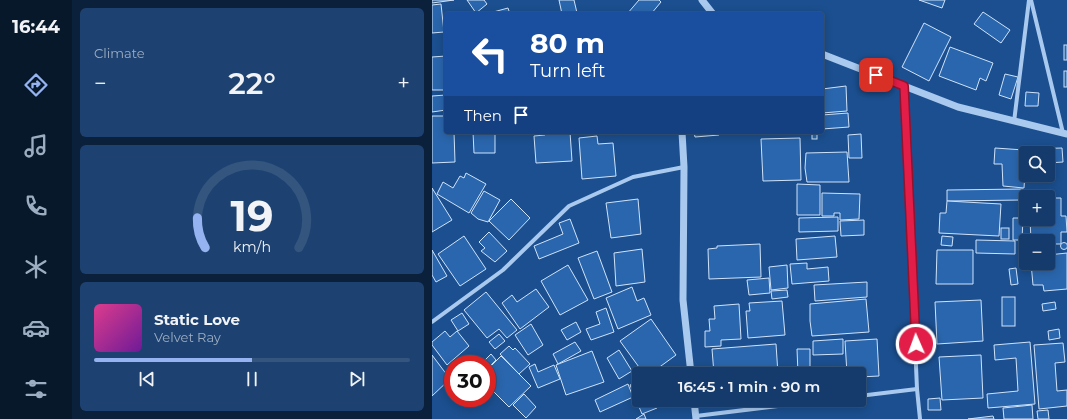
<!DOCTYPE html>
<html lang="en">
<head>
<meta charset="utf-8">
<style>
	body { margin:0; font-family:Montserrat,sans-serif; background:#1d4271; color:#f1f3f6; height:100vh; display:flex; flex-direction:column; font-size:15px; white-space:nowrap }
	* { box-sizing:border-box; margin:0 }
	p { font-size:13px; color:#9dadc1 }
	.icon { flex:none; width:22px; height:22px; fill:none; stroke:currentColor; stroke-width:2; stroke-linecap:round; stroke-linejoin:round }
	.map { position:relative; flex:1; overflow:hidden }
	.panel { display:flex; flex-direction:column; gap:8px; padding:8px; background:#0b203b; width:360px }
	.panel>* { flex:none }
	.top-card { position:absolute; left:12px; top:12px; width:380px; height:122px; border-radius:4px; box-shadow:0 2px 10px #0003,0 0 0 1px #33557e; background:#1a4fa0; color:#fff; overflow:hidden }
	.fabs { position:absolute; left:587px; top:146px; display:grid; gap:8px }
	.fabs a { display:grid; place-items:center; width:36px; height:36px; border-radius:4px; background:#143b6b; box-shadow:0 2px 10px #0003,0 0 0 1px #33557e; font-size:20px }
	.speed { position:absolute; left:12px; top:355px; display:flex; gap:8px; font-size:20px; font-weight:700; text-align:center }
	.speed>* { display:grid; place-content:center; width:52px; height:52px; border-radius:50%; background:#143b6b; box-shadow:0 2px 10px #0003,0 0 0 1px #33557e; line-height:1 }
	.speed .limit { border:6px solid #d22; background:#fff; color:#111 }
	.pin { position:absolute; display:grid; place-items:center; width:34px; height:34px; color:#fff; margin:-17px; border-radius:8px; box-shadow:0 2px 6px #0006 }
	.me { position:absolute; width:44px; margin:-22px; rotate:358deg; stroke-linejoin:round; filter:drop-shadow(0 0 3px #0008) }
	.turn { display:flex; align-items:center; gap:14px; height:84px; padding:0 20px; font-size:18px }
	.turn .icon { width:52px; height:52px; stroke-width:2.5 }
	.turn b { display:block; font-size:28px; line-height:34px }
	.then { display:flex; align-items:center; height:38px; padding:0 20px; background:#0003; gap:8px; font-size:15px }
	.big { font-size:30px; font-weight:600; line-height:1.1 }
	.panel .tile { flex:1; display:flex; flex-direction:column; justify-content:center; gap:6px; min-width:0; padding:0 14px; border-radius:6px; background:#1d4271 }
	.panel .dial { align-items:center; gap:0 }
	.dial svg { height:104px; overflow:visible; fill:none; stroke:#33557e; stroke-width:7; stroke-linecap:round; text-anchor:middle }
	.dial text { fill:#f1f3f6; stroke:none }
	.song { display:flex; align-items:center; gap:12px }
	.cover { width:48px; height:48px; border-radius:6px; background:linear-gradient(135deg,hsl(330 70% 55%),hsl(280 70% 35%)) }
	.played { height:4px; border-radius:2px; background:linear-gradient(90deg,#95b2f1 50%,#33557e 50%) }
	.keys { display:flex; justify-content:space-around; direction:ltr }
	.heat { display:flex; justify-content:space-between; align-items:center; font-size:22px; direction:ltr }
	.trip { position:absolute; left:200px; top:367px; width:234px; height:40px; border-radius:4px; background:#143b6b; box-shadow:0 2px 10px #0003,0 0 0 1px #33557e; font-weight:600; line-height:40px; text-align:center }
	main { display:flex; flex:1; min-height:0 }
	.tab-bar { display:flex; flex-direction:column; width:72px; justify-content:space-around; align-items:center; background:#08182b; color:#9dadc1 }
	.tab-bar .icon { width:28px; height:28px }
	.tab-bar .current { color:#95b2f1 }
	.tab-bar b { font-size:18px; color:#f1f3f6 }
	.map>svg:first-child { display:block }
	.building { fill:#2a66ad; stroke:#cfe3fa }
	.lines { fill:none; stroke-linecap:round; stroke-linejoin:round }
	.minor { stroke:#a9c9ee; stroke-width:4 }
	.tertiary { stroke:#a9c9ee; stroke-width:7 }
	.route-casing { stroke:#92132f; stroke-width:10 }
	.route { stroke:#e11d48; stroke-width:7 }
</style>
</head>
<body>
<main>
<nav class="tab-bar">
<b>16:44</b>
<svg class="icon current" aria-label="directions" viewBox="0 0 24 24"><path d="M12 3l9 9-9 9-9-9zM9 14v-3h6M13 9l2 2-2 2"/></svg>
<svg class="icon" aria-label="music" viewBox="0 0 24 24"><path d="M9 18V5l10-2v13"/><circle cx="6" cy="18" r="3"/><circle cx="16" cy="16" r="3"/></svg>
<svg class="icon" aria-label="phone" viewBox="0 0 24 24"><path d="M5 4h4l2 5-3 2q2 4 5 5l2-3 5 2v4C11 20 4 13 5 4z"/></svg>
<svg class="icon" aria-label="climate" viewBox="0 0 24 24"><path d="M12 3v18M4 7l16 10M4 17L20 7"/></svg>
<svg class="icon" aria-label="car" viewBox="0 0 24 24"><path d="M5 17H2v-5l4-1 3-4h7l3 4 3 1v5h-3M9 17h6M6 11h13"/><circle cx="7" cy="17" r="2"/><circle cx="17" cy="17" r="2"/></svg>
<svg class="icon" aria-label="filters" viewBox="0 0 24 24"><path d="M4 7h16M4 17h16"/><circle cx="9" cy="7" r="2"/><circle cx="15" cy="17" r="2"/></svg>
</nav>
<section class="panel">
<div class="tile"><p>Climate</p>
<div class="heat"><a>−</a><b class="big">22°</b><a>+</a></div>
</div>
<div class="tile dial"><svg viewBox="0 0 100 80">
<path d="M14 69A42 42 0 1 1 86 69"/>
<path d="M14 69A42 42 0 0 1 8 46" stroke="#95b2f1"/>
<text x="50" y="56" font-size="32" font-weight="700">19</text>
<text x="50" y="72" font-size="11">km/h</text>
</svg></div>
<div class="tile">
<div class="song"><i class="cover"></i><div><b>Static Love</b><p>Velvet Ray</p></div></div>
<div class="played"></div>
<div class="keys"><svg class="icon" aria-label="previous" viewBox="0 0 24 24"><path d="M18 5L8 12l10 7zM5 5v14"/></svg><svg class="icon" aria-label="pause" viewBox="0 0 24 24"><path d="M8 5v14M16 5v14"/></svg><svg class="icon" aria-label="next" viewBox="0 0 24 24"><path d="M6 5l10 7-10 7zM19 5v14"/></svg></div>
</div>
</section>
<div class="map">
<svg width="635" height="419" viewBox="0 0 635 419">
	<rect width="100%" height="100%" fill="#1b4f8f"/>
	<g class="building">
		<polygon points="0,0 22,0 0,3"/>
		<polygon points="35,0 52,0 55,4 44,13"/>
		<polygon points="127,0 142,0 145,13 130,14"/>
		<polygon points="207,0 227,0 229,2 219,14 195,14"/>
		<polygon points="487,0 513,0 510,8"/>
		<polygon points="9,4 12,32 0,33 0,5"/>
		<polygon points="76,8 78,14 54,14"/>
		<polygon points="551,12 578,30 569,43 542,24"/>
		<polygon points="492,23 519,37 497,81 470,67"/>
		<rect x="632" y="45" width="3" height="15"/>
		<polygon points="518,47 561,63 554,81 548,78 544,90 507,76"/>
		<polygon points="14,56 14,90 0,90 0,57"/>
		<rect x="632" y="71" width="3" height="16"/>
		<polygon points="573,74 586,77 579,99 567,95"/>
		<polygon points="414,86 415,111 390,113 390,89"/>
		<polygon points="594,92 607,93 606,106 593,106"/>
		<polygon points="14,95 14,110 0,112 0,96"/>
		<polygon points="416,113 417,127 390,129 390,115"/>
		<polygon points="0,116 14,116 14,132 22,132 23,162 0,163"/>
		<polygon points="41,132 63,132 63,153 42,153"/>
		<polygon points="113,132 138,132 140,161 104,163 102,136 113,135"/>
		<polygon points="262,132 287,132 287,135 263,137"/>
		<rect x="380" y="133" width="5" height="6"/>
		<polygon points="429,134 430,158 417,158 416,135"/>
		<polygon points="165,136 166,144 181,143 184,176 150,179 147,138"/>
		<polygon points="368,138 369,180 331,181 329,139"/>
		<polygon points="563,148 592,150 591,160 594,160 592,188 571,186 570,164 562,164"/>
		<polygon points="630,148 631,162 616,163 616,153 596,153 596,149"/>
		<polygon points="415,152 417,182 375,182 373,168 374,153"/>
		<polygon points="34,173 54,184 37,213 5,194 11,182 21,188 28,176 32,178"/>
		<polygon points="365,184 388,185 388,215 365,215"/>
		<polygon points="0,188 20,220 0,232"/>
		<polygon points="591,189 591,200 515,201 515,190"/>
		<polygon points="52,191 68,200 56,222 46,219 39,213"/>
		<polygon points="390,193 428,194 427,219 408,220 408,213 402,213 402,216 390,216"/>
		<polygon points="616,198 629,198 629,216 634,216 635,232 629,232 629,244 616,244 616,241 599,241 598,219 616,219"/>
		<polygon points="79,199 98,218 77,240 57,221"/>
		<polygon points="206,199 209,234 179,238 174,203"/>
		<polygon points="515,201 569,204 567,236 507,233 508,213 514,213"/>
		<polygon points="406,217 406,231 367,232 367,218"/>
		<polygon points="581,218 591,218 590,240 581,240"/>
		<polygon points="138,219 147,243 107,259 102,246 131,234 127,223"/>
		<polygon points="432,220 432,235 409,236 408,221"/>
		<rect x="569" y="228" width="8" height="11"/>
		<polygon points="57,232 75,251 63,262 49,251 53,248 47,242"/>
		<polygon points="32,236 54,269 28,286 6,254"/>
		<polygon points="403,236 405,257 365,260 364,239"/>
		<polygon points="510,236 521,237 520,246 509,245"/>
		<polygon points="544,240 583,241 583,254 544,253"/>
		<circle cx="632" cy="246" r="3.5"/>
		<polygon points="328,244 329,277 277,279 276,249 285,248 285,246"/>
		<polygon points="210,249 213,282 184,286 182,253"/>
		<polygon points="0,250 15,276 4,282 0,275"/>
		<polygon points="505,250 541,250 541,284 504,284"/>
		<polygon points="165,251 180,292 162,299 146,258"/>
		<polygon points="635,253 635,289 612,291 611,285 601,285 599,263 616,263 616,255"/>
		<polygon points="375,263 375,269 396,267 397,281 360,284 358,264"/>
		<polygon points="136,265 156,300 128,315 109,281"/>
		<polygon points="355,265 356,288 339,290 337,267"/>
		<polygon points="584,268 586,284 579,285 577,269"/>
		<polygon points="337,278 338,293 317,295 315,280"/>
		<polygon points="435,282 435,297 383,301 382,285"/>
		<polygon points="200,287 205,301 212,298 219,315 186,329 174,298"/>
		<polygon points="104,289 117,307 88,329 70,303 80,295 85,302"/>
		<polygon points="355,290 356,297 340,299 339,291"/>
		<polygon points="54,292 85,330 75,338 67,329 55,338 32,310"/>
		<rect x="570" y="297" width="13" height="29"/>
		<polygon points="434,299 437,332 380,336 378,321 378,304"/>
		<polygon points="549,300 551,341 505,344 503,302"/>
		<polygon points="350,301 353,335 316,338 314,311 318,311 317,303"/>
		<polygon points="623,302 624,309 611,311 610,304"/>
		<polygon points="307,304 309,339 289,340 289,346 273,347 273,331 278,331 277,319 283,319 282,306"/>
		<polygon points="174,308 182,332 159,340 154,329 168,324 164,312"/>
		<polygon points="30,313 37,324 26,331 19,320"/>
		<polygon points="219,319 244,355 218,374 212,374 188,341"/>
		<polygon points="144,322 149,332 135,340 129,330"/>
		<polygon points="99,324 111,345 96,355 83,335"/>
		<polygon points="627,329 628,338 617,340 616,331"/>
		<polygon points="13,331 18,337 25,331 37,346 15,365 0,345 0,342"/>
		<polygon points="67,334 73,341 63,349 57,342"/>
		<polygon points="411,339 411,354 381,355 381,341"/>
		<polygon points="445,339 447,376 427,377 427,374 415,374 413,341"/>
		<polygon points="143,342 149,351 126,364 121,354"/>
		<polygon points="598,342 603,404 556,408 555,394 586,391 584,358 563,360 562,345"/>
		<polygon points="631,343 633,362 623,363 625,391 635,390 635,406 607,409 602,345"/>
		<polygon points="344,344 346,374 282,374 280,349"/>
		<polygon points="77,346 81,350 83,348 98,364 87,374 68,354"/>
		<polygon points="365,349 378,349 378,374 366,374"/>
		<polygon points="187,350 200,371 187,379 175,358"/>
		<polygon points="160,351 172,382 134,395 124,365"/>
		<polygon points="59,354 64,360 58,366 53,360"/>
		<polygon points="0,355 18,379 0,396"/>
		<polygon points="549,355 551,398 510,400 507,357"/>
		<polygon points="69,356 99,386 77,407 55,385 55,370"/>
		<polygon points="103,364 106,372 122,365 128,379 106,388 97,367"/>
		<polygon points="226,369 229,374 219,374 219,373"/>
		<polygon points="406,370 406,374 381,374 381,372"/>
		<polygon points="207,382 207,400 221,400 225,408 210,414 198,385"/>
		<polygon points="196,384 201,397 168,412 163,400"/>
		<polygon points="92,394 104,407 94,418 81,405"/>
		<polygon points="508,398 509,410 496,410 496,399"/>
		<polygon points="242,400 259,400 245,407"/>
		<polygon points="600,405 601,419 572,419 571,408"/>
		<polygon points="616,410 617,419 606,419 605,411"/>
		<polygon points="212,414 214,419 204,419"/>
		<polygon points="561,416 562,419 536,419"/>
	</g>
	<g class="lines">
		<g class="minor">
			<polyline points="599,0 631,133"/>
			<polyline points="472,86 485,389 488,419"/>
			<polyline points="582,122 597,0"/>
			<polyline points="0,322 71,270 137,206 201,177 252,167"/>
			<polyline points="427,396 485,389"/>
			<polyline points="264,416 394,400"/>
		</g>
		<g class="tertiary">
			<polyline points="270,0 281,14"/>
			<polyline points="390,54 526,107 635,134"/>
			<polyline points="250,132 252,167 251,300 259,374"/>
			<polyline points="262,400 264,419"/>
		</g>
	</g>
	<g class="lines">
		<g class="route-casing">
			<polyline id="route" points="444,75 472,86 484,344"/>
		</g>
		<use href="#route" class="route"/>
	</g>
</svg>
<div class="fabs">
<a><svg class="icon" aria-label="search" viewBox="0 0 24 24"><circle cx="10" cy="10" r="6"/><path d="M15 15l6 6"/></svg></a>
<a>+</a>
<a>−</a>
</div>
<div class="speed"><div class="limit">30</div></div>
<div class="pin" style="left:444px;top:75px;background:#d93025"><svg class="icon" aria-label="arrive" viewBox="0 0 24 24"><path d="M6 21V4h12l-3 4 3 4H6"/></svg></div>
<svg class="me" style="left:484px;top:344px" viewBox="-20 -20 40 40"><circle r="17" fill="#e11d48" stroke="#fff" stroke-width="3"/><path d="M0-11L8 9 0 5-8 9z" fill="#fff"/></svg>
<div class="trip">16:45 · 1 min · 90 m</div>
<div class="top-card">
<div class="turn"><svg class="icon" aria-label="left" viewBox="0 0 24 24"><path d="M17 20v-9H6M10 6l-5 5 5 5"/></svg><div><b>80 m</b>Turn left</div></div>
<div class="then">Then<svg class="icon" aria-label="arrive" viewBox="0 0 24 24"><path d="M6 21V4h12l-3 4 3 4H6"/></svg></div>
</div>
</div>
</main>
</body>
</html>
